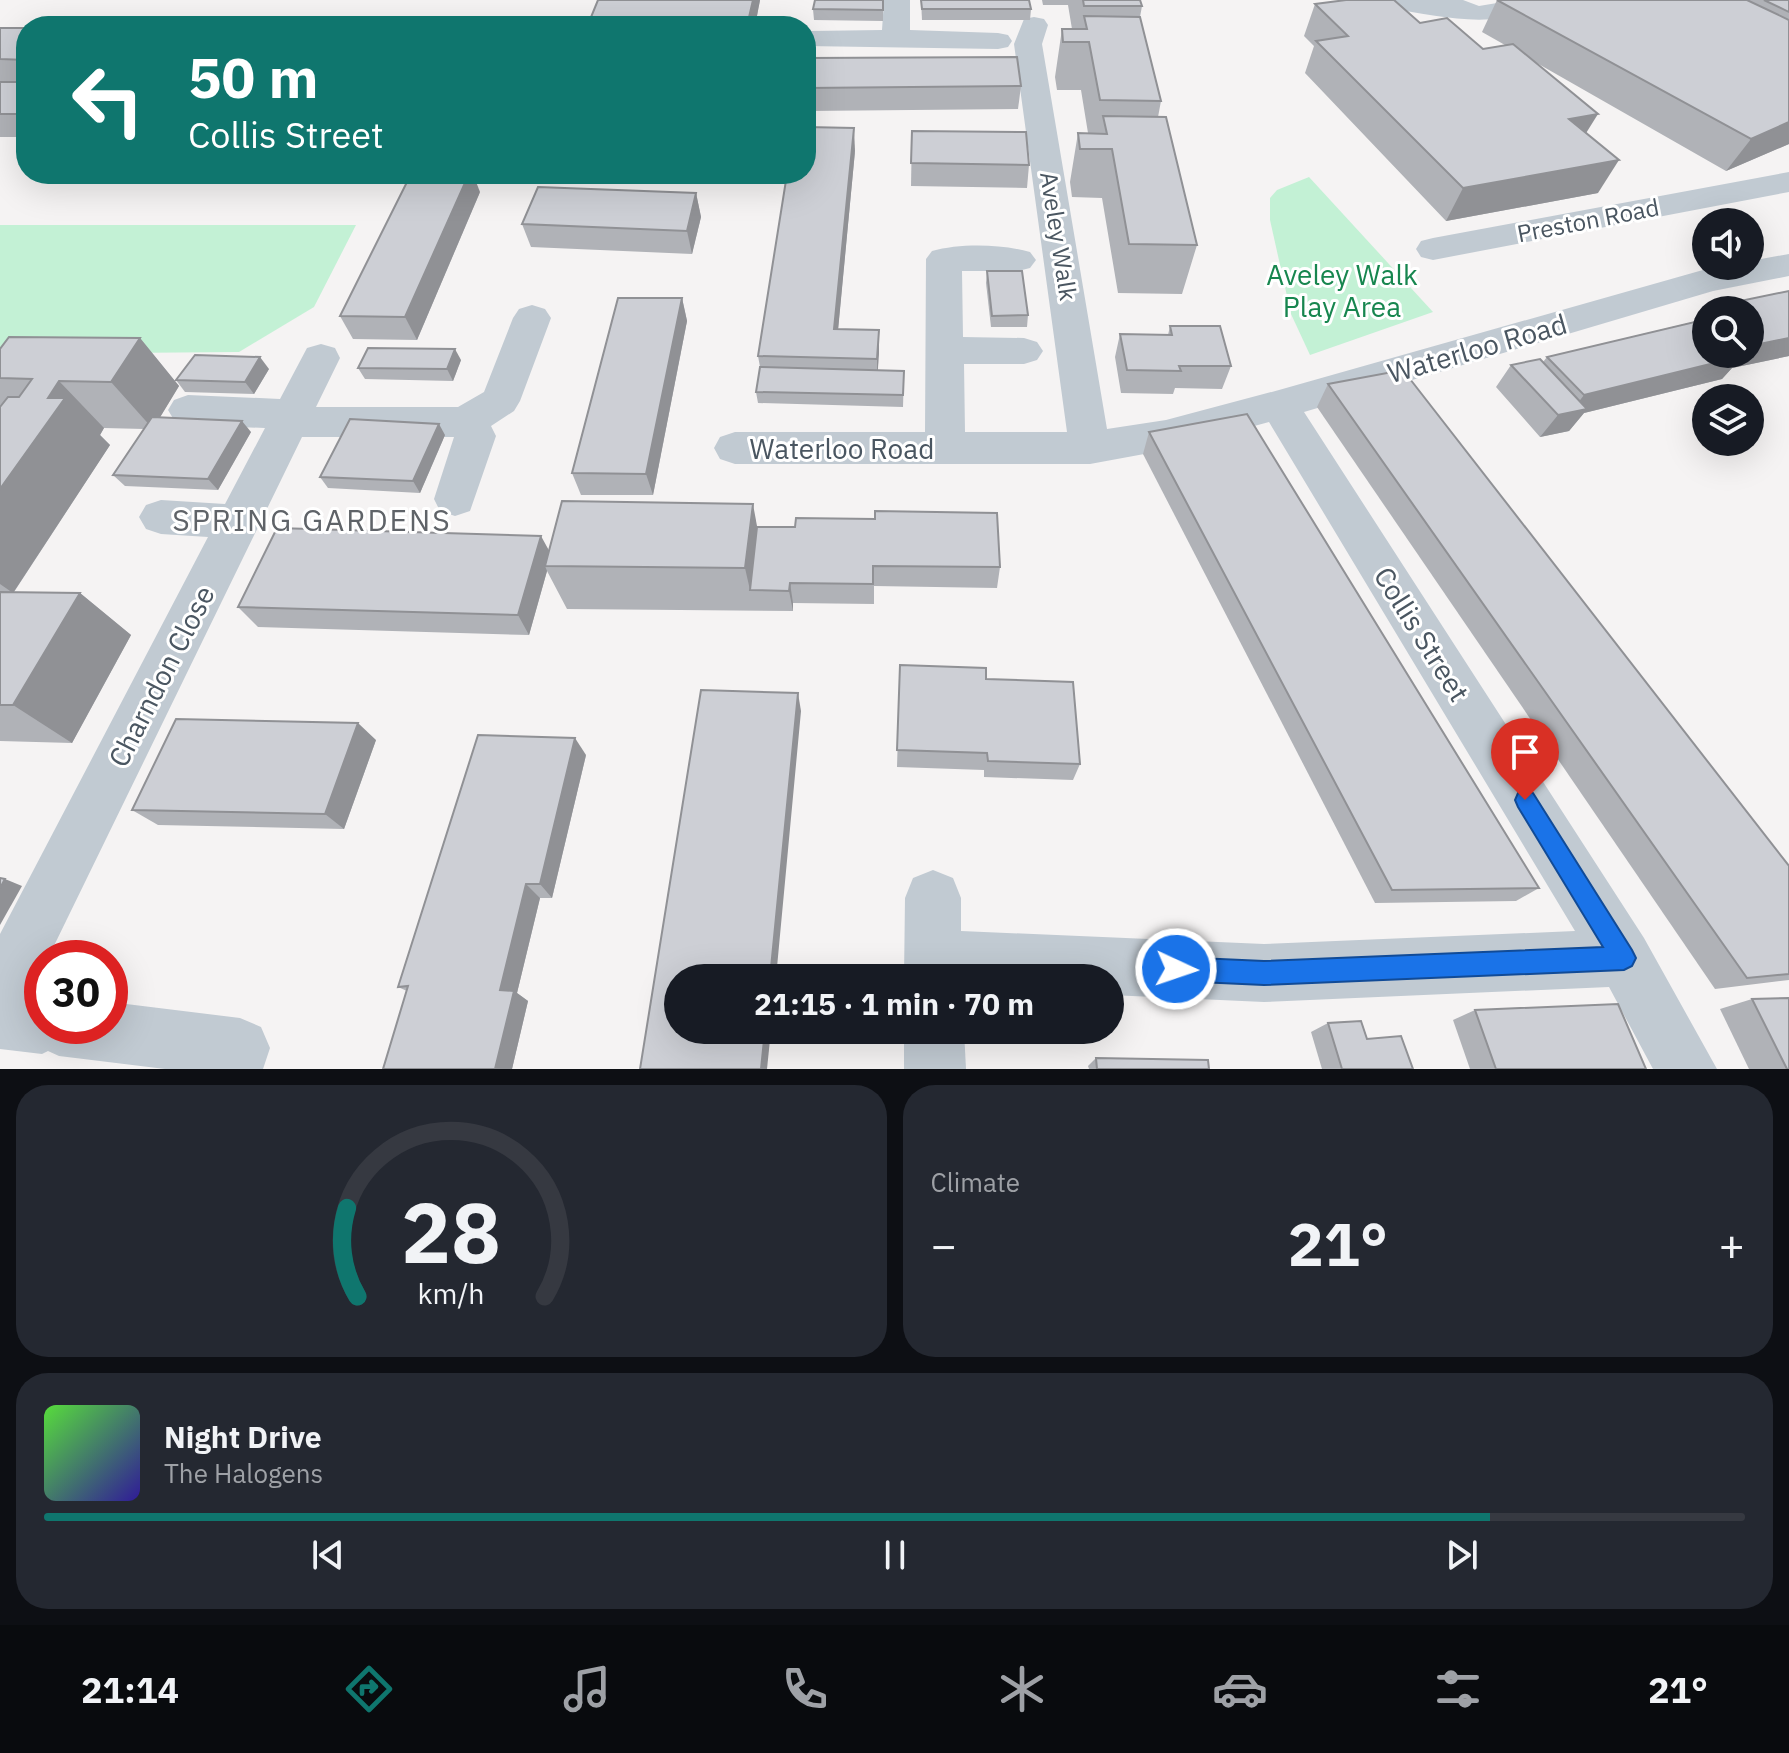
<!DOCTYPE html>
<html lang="en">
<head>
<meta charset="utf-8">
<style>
	body { margin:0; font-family:"IBM Plex Sans",sans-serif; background:#242831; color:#f1f3f6; height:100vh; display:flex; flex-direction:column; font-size:30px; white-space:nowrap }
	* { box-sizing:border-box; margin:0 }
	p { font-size:26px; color:#9ea1a6 }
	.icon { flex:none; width:44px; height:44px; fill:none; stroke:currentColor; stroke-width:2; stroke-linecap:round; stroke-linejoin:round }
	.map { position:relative; height:1069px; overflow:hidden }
	.side { display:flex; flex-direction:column; gap:16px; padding:16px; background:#0d0f14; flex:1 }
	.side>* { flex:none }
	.guide { position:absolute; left:16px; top:16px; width:800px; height:168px; border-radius:32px; box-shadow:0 8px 32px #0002; background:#0f766e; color:#fff; overflow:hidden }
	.fabs { position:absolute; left:1692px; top:208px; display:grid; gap:16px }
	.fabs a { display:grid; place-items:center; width:72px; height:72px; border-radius:50%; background:#171b24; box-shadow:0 8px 32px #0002; font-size:40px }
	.speed { position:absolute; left:24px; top:940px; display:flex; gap:16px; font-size:40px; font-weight:700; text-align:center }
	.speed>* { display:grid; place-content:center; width:104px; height:104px; border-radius:50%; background:#171b24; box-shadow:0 8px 32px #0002; line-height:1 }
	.speed .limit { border:12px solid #d22; background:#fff; color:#111 }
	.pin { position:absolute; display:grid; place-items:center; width:68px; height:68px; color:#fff; margin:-82px -34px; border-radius:50% 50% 50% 0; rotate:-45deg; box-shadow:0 0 8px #0007 }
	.pin .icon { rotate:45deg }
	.me { position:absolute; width:88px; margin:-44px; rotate:93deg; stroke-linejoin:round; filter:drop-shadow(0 0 6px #0008) }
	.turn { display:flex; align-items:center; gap:28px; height:168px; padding:0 40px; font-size:36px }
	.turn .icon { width:104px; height:104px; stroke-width:2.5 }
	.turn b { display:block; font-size:56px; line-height:68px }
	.big { font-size:60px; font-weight:800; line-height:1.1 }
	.side .card { flex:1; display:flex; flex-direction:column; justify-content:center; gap:12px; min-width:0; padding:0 28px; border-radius:32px; background:#242831 }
	.side .dial { align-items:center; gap:0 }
	.dial svg { height:208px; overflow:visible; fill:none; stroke:#363941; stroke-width:7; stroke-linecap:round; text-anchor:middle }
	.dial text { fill:#f1f3f6; stroke:none }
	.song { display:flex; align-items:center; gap:24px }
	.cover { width:96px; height:96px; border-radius:12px; background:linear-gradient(135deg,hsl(110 70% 55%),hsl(250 70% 35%)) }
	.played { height:8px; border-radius:4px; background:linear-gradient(90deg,#0f766e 85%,#363941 85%) }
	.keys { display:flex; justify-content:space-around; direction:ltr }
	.heat { display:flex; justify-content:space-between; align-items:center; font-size:44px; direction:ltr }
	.side .tiles { flex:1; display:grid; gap:16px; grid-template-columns:1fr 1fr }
	.card:last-child { grid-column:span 2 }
	.trip { position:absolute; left:664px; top:964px; width:460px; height:80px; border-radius:40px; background:#171b24; box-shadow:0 8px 32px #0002; font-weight:800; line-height:80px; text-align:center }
	.dock { display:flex; height:128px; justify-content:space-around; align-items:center; background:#090b0e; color:#9ea1a6 }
	.dock .icon { width:56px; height:56px }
	.dock .active { color:#0f766e }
	.dock b { font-size:36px; color:#f1f3f6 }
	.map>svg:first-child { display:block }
	.green { fill:#c3f1d5 }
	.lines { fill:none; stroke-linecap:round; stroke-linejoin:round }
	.minor { fill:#c1cad2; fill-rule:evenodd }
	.wall { fill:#b0b2b7; fill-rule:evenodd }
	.shaded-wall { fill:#909195 }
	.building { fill:#cdcfd5; stroke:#909195; stroke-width:2 }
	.route { fill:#1a73e8; stroke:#114b97; stroke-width:2 }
	.labels { text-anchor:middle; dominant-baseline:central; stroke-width:6; stroke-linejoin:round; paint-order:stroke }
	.far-street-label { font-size:24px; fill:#4a5661; stroke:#fff }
	.park-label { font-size:28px; fill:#17864f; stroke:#fff }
	.street-label { font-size:28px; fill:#4a5661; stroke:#fff }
	.neighbourhood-label { font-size:30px; letter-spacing:2px; fill:#5f6368; stroke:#fff }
</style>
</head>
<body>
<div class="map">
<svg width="1789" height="1069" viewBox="0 0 1789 1069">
	<rect width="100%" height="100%" fill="#f5f3f3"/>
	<g class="green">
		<polygon points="1309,177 1433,312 1310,355 1291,314 1270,220 1270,198 1277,190"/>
		<polygon points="0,225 356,225 314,307 239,352 0,354"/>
	</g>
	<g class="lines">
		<g class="minor">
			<polygon points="884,0 910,0 910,30 998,33 1008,35 1012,41 1008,47 998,49 806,46 806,32 811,31 882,30"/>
			<path d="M1374 0H1463L1479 6 1515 0H1556C1551 8 1544 8 1535 11 1480 28 1442 16 1387 8L1378 6Z"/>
			<path d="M1034 17 1044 19 1048 25 1042 44 1107 429 1166 420 1279 390 1710 268 1750 266V261L1789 254V276L1713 291 1304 412 1644 938 1717 1069H1653L1609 987 1264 1002 1110 995V978H904L905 898 913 878 933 870 953 878 961 898V931L1264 944 1575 931 1269 422 1166 450 1090 464H735L720 459 714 448 720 437 735 432H925L926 259 932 251C960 243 1002 244 1030 252L1036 260 1030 268 1018 271H962L963 337 1024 338 1037 342 1043 351 1037 360 1024 364H964L965 432H1067L1014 44 1024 19Z"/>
			<polygon points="1789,172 1789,192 1433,260 1421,257 1416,249 1421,241 1433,238"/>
			<polygon points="532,305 545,309 551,318 520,401 514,411 491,426 496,436 470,511 455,516 440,511 434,499 454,437 302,437 48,958 42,958 42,971 31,993 42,994 42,1026 110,1026 110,1002 240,1018 261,1027 270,1048 263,1069 165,1069 59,1056 48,1051 42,1054 0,1049 0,934 208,537 161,534 146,529 139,517 146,505 161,500 225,504 265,428 188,425 174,420 168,410 174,400 188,395 280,399 307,348 321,344 335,348 340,358 316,407 458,407 484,392 513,318 519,309"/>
			<polygon points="904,1030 964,1030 966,1069 904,1069"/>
		</g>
	</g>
	<g class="wall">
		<polygon points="598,0 760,0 755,26 590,26 589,22"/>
		<polygon points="883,0 883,21 814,20 813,9"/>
		<polygon points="921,0 1031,9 1030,20 922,20"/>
		<polygon points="1042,0 1140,0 1142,6 1140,17 1161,101 1158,117 1197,245 1182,294 1118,293 1102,198 1072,197 1070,182 1078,133 1088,133 1081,90 1057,90 1055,77 1062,29 1072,29 1068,5 1043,5"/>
		<polygon points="1497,0 1789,0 1789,144 1726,171 1535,62 1586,133 1598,193 1446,221 1305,73 1314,46 1304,36 1315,4 1420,23 1483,49 1505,45 1482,32"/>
		<polygon points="0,28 26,28 26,82 0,81"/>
		<polygon points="806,58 1021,86 1018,109 806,111"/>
		<rect x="0" y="82" width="26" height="55"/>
		<polygon points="912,131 1029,165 1027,188 911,186"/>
		<polygon points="855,151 838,329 879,330 878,370 904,371 903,407 758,403 756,392 760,367 758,356"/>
		<polygon points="480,192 417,340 353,339 340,316"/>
		<polygon points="696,193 701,217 692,254 531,247 522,224"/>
		<polygon points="987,271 1028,315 1027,327 991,327 986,283"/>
		<path d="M1789 291V356L1732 368 1722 379 1584 413 1569 431 1540 437 1496 387 1511 365 1543 362 1547 357 1693 322 1706 308ZM1706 310H1750V354H1706Z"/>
		<polygon points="682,298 687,321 653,495 581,495 572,473"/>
		<polygon points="1170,326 1231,366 1222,389 1175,388 1173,394 1121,393 1115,357 1120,334 1168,335"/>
		<polygon points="140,338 179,386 160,417 251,432 218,490 125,486 113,475 144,429 104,428 100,435 110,445 14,592 80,593 131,635 72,743 0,741 0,349"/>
		<polygon points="461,360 453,381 365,379 358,368"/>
		<polygon points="269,369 254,394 185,392 176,380"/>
		<polygon points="1328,384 1789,866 1789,980 1715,989 1317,407"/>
		<polygon points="1149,432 1539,888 1516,901 1375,903 1143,454"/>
		<polygon points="445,435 420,493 328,488 320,477"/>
		<polygon points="757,527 1000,567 997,588 874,586 874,604 793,603 793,611 567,609 547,571 529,635 258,627 238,607 549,551"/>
		<polygon points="900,665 986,679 1080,764 1073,780 984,777 984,770 897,767"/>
		<polygon points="376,740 344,829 158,825 132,810"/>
		<polygon points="586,755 552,898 540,898 517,993 528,1001 512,1069 383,1069 407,991 398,987"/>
		<polygon points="1752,999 1789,1069 1749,1069 1720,1009"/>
		<polygon points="1475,1010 1646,1069 1470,1069 1453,1020"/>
		<polygon points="1328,1023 1367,1039 1413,1069 1322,1069 1311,1032"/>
		<polygon points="1096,1058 1209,1069 1089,1069 1088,1066"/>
	</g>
	<g class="shaded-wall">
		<polygon points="753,0 760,0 755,26 747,26"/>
		<polygon points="1598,114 1578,146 1569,119"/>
		<polygon points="1789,122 1789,144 1726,171 1751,139"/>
		<polygon points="854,128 855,151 836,352 834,329"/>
		<polygon points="1619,160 1598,193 1446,221 1463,188"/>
		<polygon points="469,174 473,174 480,192 417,340 405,317"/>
		<polygon points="696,193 701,217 692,254 687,231"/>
		<polygon points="682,298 687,321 653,495 646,474"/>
		<polygon points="879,330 879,353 877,381 877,359"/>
		<polygon points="140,338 179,386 153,429 111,382"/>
		<polygon points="1789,338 1789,356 1732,368 1722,379 1584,413 1569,431 1540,437 1558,415 1571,412 1584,395 1741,354 1750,354 1750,346"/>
		<polygon points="455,349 461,360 453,381 447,369"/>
		<polygon points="260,357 269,369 254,394 245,382"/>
		<polygon points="59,381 104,428 100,435 110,445 13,593 0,584 0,489 48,398"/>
		<polygon points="242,421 251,432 218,490 208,479"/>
		<polygon points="439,424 445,435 420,493 413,481"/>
		<polygon points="753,504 761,548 750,590 745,568"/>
		<polygon points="541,536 552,556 545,566 547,571 529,635 518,615"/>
		<polygon points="790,583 793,603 793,611 789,591"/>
		<polygon points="80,593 131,635 72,743 13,705"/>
		<polygon points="798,693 801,711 776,978 770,978"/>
		<polygon points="358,723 376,740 344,829 325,814"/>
		<polygon points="575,738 586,755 552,898 540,884"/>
		<polygon points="5,879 22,886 0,925 0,888"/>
		<polygon points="526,884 540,898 517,993 528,1001 512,1069 495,1069 500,990"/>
		<polygon points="765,1030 771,1030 767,1069 761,1069"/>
	</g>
	<g class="building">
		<polygon points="598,0 753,0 747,26 697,26 698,23 589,22"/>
		<polygon points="815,0 883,0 883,10 813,9"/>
		<polygon points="921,0 1029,0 1031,9 922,9"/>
		<polygon points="1083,0 1140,0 1142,6 1084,6"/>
		<polygon points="1346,0 1394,0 1420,23 1447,18 1483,49 1513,44 1598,114 1569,119 1619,160 1463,188 1316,41 1348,36 1315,4"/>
		<polygon points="1497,0 1747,0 1789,20 1789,122 1751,139"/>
		<polygon points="1764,0 1789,0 1789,12"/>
		<polygon points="1084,16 1140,17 1161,101 1100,100 1089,42 1063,42 1062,29 1087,29"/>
		<polygon points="0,28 26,28 26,60 0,59"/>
		<polygon points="1017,57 1021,86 806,88 806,58"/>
		<rect x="0" y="82" width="26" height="32"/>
		<polygon points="1103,116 1166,117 1197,245 1129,244 1112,149 1080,149 1078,133 1107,134"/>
		<polygon points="806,127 854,128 834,329 879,330 877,359 758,356 787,174 806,174"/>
		<polygon points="912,131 1026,132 1029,165 911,163"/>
		<polygon points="411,174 469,174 405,317 340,316"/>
		<polygon points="538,187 696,193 687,231 522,224"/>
		<polygon points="987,271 1022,271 1028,315 992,316"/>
		<polygon points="1789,291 1789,338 1750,346 1750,310 1708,310 1706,308"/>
		<polygon points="618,298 682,298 646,474 572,473"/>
		<polygon points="1703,320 1706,323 1706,354 1741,354 1743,356 1584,395 1547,357"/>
		<polygon points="1170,326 1220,326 1231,366 1179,366 1181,371 1127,370 1120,334 1172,335"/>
		<polygon points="9,337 140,338 111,382 59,381 48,398 65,398 0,489 0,407 8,397 19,397 32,379 0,378 0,349"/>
		<polygon points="368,348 455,349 447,369 358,368"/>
		<polygon points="195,355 260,357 245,382 176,380"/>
		<polygon points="1540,359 1587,409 1558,415 1511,365"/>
		<polygon points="760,367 904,371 903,395 756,392"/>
		<polygon points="1403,370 1789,866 1789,974 1747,978 1328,384"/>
		<polygon points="1247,414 1539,888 1392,890 1149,432"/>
		<polygon points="152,417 242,421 208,479 113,475"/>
		<polygon points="350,419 439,424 413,481 320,477"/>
		<polygon points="562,501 753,504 745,568 545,566"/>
		<polygon points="875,511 997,513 1000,567 873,566 873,584 790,583 789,591 750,590 757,527 795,527 796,518 875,519"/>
		<polygon points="277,528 541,536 518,615 238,607"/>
		<polygon points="0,592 80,593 13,705 0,705"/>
		<polygon points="900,665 986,668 986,679 1073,682 1080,764 988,761 987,753 897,750"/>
		<polygon points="701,690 798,693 770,978 678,978 678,1030 765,1030 761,1069 640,1069"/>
		<polygon points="176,719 358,723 325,814 132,810"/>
		<polygon points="478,735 575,738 540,884 526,884 500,990 514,991 495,1069 383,1069 408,986 398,987"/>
		<polygon points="0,878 5,879 0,888"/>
		<polygon points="1789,998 1789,1069 1787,1069 1752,999"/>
		<polygon points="1618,1004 1646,1069 1496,1069 1475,1010"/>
		<polygon points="1361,1021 1367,1039 1401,1036 1413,1069 1342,1069 1328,1023"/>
		<polygon points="1096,1058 1208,1060 1209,1069 1097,1069"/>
	</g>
	<polygon class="route" points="1525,790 1533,793 1632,950 1636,958 1632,966 1624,970 1264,985 1176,981 1168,978 1164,969 1168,961 1176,957 1264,961 1603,947 1518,807 1515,800 1518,793"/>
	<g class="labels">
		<g class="far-street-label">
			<text transform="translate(1588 220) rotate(-11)">Preston Road</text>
			<text transform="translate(1059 236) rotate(81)">Aveley Walk</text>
		</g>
		<g class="park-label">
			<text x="1342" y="274">Aveley Walk<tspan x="1342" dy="32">Play Area</tspan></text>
		</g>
		<g class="street-label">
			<text transform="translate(1477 348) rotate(-16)">Waterloo Road</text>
			<text x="842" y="448">Waterloo Road</text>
			<text transform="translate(1422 634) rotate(58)">Collis Street</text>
			<text transform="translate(161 676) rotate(-63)">Charndon Close</text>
		</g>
		<g class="neighbourhood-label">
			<text x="312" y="519">SPRING GARDENS</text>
		</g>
	</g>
</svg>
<div class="fabs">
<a><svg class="icon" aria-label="sound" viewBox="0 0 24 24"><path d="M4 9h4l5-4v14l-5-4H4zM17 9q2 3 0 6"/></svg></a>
<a><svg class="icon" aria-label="search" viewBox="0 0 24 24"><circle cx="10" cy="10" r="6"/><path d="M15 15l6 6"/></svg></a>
<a><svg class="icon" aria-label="layers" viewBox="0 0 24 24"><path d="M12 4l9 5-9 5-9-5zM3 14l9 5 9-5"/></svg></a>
</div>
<div class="speed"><div class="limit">30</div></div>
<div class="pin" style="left:1525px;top:800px;background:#d93025"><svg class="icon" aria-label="arrive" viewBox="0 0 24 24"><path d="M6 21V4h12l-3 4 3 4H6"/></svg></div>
<svg class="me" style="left:1176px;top:969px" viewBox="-20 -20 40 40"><circle r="17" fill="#1a73e8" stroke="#fff" stroke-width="3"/><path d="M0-11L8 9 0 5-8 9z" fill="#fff"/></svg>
<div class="trip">21:15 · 1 min · 70 m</div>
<div class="guide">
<div class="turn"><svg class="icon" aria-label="left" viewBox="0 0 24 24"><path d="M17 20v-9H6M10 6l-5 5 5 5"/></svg><div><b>50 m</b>Collis Street</div></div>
</div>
</div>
<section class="side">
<div class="tiles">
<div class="card dial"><svg viewBox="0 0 100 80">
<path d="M14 69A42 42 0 1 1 86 69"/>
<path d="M14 69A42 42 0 0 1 10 35" stroke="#0f766e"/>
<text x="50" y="56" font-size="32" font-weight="700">28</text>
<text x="50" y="72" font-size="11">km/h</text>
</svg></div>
<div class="card"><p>Climate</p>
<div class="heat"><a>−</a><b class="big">21°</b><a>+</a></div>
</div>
<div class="card">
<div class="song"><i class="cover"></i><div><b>Night Drive</b><p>The Halogens</p></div></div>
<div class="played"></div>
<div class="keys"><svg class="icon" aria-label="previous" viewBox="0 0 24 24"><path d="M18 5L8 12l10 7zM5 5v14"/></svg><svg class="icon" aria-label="pause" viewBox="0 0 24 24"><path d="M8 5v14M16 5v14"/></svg><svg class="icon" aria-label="next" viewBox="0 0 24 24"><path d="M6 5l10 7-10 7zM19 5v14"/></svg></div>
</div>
</div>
</section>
<nav class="dock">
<b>21:14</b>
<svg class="icon active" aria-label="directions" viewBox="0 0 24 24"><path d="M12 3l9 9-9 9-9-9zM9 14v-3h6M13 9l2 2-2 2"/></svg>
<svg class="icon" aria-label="music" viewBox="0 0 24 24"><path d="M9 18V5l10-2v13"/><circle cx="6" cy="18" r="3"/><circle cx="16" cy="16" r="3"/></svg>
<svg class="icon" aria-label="phone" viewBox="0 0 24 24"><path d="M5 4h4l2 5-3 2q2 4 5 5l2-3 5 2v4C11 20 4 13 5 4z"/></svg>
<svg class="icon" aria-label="climate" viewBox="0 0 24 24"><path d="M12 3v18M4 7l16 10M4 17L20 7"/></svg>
<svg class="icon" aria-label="car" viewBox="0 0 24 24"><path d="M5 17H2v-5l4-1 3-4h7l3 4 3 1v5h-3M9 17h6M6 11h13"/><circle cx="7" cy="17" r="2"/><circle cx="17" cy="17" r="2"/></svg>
<svg class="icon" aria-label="filters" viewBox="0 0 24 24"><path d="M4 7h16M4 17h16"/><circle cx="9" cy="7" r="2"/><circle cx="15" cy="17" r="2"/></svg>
<b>21°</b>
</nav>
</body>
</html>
